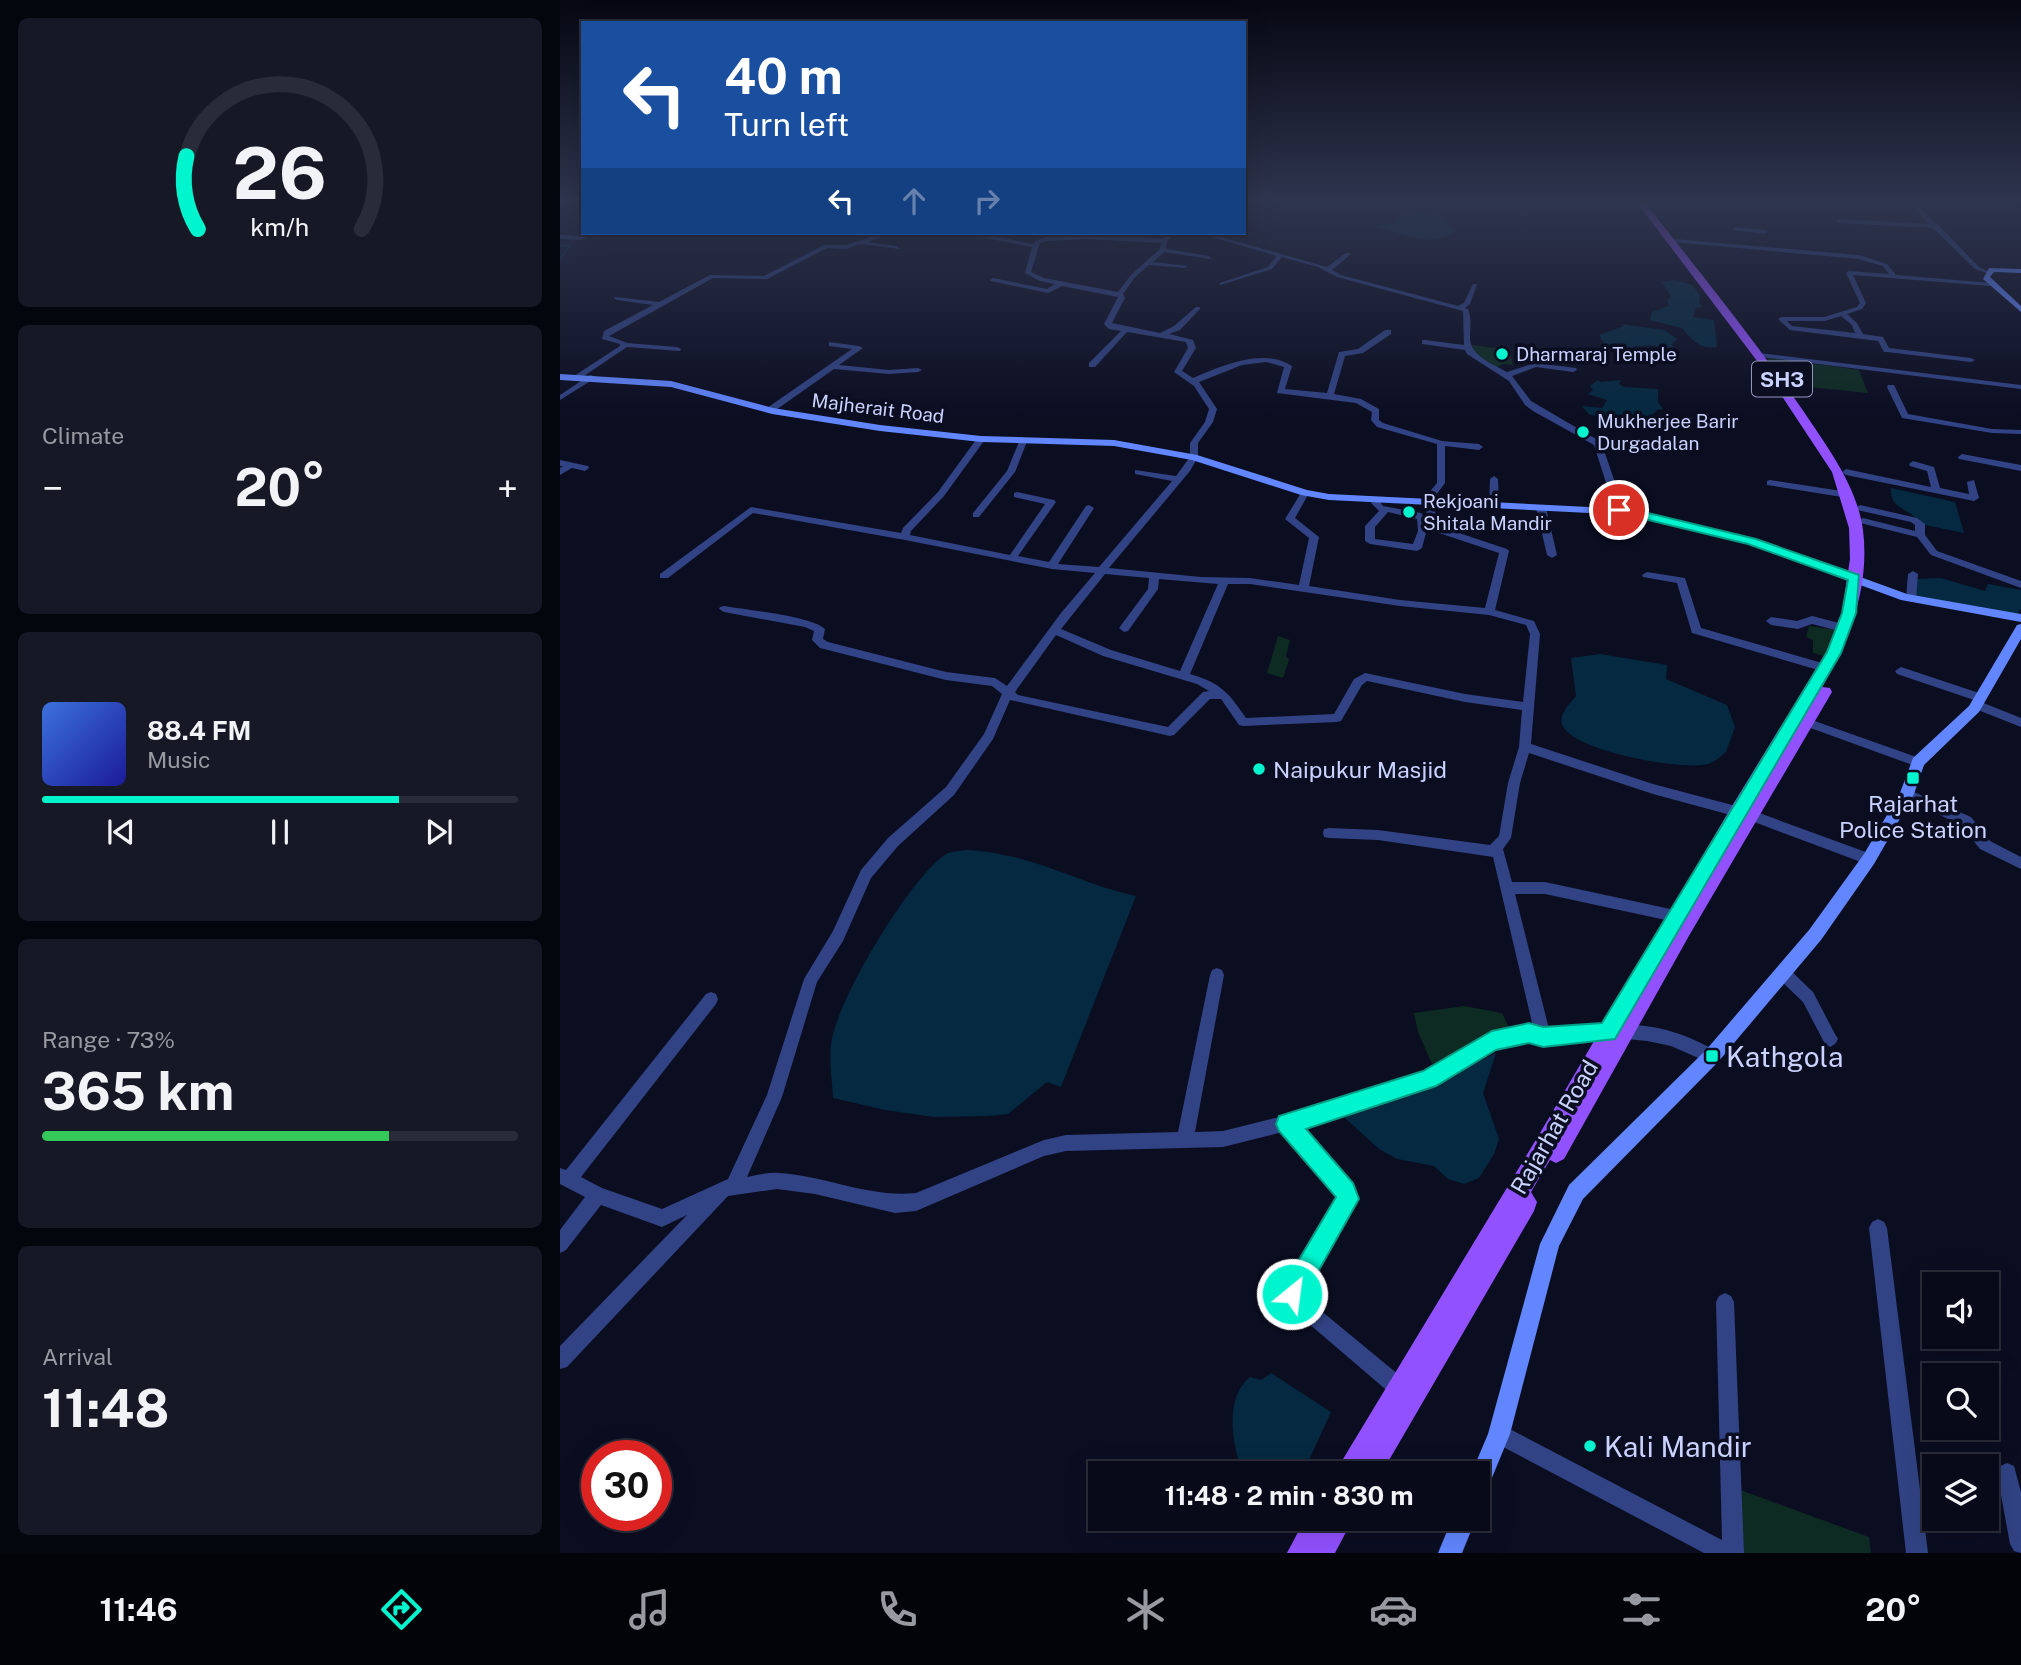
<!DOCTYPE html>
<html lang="en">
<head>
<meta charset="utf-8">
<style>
	body { margin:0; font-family:"Public Sans",sans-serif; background:#161826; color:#f1f3f6; height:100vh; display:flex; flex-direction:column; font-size:26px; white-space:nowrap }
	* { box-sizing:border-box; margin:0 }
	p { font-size:23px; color:#989aa2 }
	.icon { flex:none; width:38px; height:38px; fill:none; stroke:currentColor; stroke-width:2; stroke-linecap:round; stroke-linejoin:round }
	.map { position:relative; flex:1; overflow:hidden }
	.details { display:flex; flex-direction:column; gap:18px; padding:18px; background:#04060e; width:560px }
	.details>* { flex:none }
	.hud { position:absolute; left:21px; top:21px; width:665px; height:214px; border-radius:0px; box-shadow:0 7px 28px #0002,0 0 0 2px #292b38; background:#1a4fa0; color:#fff; overflow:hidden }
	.buttons { position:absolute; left:1362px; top:1272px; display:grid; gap:14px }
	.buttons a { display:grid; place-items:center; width:77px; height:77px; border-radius:0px; background:#080a19; box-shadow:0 7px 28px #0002,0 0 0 2px #292b38; font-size:35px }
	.speed { position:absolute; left:21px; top:1440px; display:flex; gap:14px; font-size:35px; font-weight:700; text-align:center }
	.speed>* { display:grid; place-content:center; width:91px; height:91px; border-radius:50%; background:#080a19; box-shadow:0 7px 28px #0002,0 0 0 2px #292b38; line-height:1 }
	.speed .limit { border:10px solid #d22; background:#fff; color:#111 }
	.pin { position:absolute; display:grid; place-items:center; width:60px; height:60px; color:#fff; margin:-30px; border:4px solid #fff; border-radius:50%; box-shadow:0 2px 7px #0007 }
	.me { position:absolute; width:77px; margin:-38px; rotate:29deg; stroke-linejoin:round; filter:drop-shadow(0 0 5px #0008) }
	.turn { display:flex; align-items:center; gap:24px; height:147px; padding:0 28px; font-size:32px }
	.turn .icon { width:91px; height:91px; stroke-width:2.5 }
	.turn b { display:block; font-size:49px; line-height:60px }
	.lanes { display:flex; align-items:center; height:66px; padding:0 28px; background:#0003; justify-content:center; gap:35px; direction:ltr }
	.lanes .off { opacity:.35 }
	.big { font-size:52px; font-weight:700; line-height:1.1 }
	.details .card { flex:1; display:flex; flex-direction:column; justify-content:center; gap:10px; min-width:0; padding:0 24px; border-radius:10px; background:#161826 }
	.details .dial { align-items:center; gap:0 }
	.dial svg { height:182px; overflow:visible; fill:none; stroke:#292b38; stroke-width:7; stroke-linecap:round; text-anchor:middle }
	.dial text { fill:#f1f3f6; stroke:none }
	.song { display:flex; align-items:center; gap:21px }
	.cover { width:84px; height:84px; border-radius:10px; background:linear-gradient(135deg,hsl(220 70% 55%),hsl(240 70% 35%)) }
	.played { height:7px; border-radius:4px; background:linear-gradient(90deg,#00f5cf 75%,#292b38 75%) }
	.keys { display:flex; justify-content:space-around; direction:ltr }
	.heat { display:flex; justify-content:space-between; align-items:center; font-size:38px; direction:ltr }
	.charge { height:10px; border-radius:5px; background:linear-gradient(90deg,#34c759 73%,#292b38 0) }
	.trip { position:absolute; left:528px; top:1461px; width:402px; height:70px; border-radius:0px; background:#080a19; box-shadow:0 7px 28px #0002,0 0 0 2px #292b38; font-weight:700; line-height:70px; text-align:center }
	.menu { display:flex; height:112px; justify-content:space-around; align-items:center; background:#03040a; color:#989aa2 }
	.menu .icon { width:49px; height:49px }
	.menu .selected { color:#00f5cf }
	.menu b { font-size:32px; color:#f1f3f6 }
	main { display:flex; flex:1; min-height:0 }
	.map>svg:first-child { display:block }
	.green { fill:#0d2b22 }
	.water { fill:#042940 }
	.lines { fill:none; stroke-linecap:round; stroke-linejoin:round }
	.stream { stroke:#042940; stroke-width:2 }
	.street { fill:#314384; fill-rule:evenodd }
	.secondary { fill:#6186ff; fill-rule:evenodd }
	.primary { fill:#9151ff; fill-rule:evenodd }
	.route { fill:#00f5cf; stroke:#009f87; stroke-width:2 }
	.poi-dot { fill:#00f5cf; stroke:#0b0d21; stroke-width:2.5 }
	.labels { text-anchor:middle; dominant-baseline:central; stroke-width:7; stroke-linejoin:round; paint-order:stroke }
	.far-poi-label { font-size:19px; fill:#cad2ff; stroke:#0b0d21; text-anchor:start }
	.far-street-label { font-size:19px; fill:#cad2ff; stroke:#0b0d21 }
	.shield { fill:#0b0d21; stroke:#9197bc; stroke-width:2 }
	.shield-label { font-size:21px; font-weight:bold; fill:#cad2ff }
	.poi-label { font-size:23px; fill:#cad2ff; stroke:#0b0d21; text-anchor:start }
	.street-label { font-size:23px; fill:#cad2ff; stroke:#0b0d21 }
	.near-poi-label { font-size:28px; fill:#cad2ff; stroke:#0b0d21; text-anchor:start }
</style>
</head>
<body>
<main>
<section class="details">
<div class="card dial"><svg viewBox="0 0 100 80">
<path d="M14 69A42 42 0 1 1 86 69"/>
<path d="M14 69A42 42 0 0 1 9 37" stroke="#00f5cf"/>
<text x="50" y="56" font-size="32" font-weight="700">26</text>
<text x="50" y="72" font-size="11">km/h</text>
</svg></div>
<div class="card"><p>Climate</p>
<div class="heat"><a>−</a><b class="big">20°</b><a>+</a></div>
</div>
<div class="card">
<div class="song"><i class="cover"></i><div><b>88.4 FM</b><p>Music</p></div></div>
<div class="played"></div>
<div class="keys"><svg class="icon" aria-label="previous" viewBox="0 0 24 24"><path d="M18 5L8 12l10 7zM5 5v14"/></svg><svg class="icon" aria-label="pause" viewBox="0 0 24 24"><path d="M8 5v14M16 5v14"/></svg><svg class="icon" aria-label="next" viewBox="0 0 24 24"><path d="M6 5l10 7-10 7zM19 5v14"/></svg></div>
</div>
<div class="card"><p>Range · 73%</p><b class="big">365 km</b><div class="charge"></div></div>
<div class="card"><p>Arrival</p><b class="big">11:48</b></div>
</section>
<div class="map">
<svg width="1461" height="1553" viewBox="0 0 1461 1553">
	<rect width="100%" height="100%" fill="#0b0d21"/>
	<g class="green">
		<polygon points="906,344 949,350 953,365 943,364 935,369 910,352"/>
		<polygon points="1206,357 1299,370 1308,393 1228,385"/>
		<polygon points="1249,626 1276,630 1268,657 1253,653 1253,640 1246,637"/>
		<polygon points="718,636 730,640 726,656 729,660 723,678 707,673"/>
		<polygon points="904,1006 942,1013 952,1034 923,1039 872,1064 858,1032 854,1013"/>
		<polygon points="1172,1487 1309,1537 1311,1553 1181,1553"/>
	</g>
	<g class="water">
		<path d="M864 213 883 217 890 223 887 225 896 231C870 250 844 233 815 227L838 221V217Z"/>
		<path d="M1115 280 1132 285 1140 295 1139 303 1142 307 1136 308 1133 317 1154 320 1157 347C1140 350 1132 340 1122 328L1090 320 1092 312 1109 306 1107 301 1111 296 1102 282Z"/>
		<path d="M1061 324 1104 330 1117 339 1112 344 1115 350 1110 352C1095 338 1067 352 1046 347L1039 335 1064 326Z"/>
		<polygon points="1038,380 1040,382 1061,380 1059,384 1064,387 1098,389 1098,402 1103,409 1097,410 1078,430 1048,427 1039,420 1046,420 1029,414 1022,406 1042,408 1047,400 1028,394 1033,390 1030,386"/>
		<path d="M1331 488 1395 502 1404 533 1360 524C1351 507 1329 511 1331 488Z"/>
		<polygon points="1381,578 1425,591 1428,584 1461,590 1461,609 1456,615 1355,597 1357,579"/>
		<path d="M1040 654 1107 665 1106 679 1167 705 1175 727 1166 752C1161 756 1155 762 1148 764 1124 771 1010 751 1002 724 999 713 1010 704 1016 696L1011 658Z"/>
		<path d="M407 850C472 853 516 883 576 896L501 1087 487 1082 448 1114 428 1116 374 1117 325 1110 273 1098C272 1080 269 1061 271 1044 276 1002 350 877 386 854 391 851 401 851 407 850Z"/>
		<polygon points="936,1053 923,1093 939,1139 934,1154 919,1178 904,1184 888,1179 874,1166 837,1159 819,1149 784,1117 872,1083"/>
		<path d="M711 1373 771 1412 749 1460 747 1473H702L698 1470 683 1473C672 1446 664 1397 690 1377L701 1380Z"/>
	</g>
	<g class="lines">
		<polyline class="stream" points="0,245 10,246 0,259"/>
		<g class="street">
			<polygon points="1346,200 1353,200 1376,224 1380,225 1380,227 1419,267 1429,272 1429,274 1415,269 1373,228 1279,223 1276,221 1279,219 1369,224"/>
			<polygon points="1175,227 1205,230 1208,232 1205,234 1173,230"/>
			<polygon points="28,233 35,233 21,240 0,239 0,235 20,236"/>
			<polygon points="324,233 332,233 308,242 337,246 339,249 301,244 286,249 267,248 207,279 153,278 49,336 67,343 117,347 121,349 120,351 67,347 21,378 14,376 60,346 60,344 42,339 44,331 93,305 57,300 54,298 55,297 99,302 150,275 204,276 264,245 286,245"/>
			<path d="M343 233H418L473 244 475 241C502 229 571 237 602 239L609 233H615L607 241 606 249 649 256 651 259 604 252 593 262 628 266 625 268 589 265 575 277 563 294 565 298 552 323 600 333 614 326 636 307H640V309L620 330 609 334 633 340 636 348 622 371 633 378C661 366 703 347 732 366L725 389 767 393 779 352 798 349 825 330H831V334L803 353 785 356 774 394 801 399 819 409V420L823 423 882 441 919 444 923 447 919 450 885 446V483L876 495 875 525 947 549 949 551 935 610 974 621 980 634 971 744 1093 784 1191 810 1314 855 1316 859 1314 863 1309 865 1189 820 1093 794 969 753 960 783 951 838 943 849 952 882H985L1115 910 1120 912 1122 916 1120 920 1115 922 985 894H955L989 1029C1029 1027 1073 1019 1113 1032 1128 1036 1143 1044 1157 1051L1160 1056 1157 1061 1152 1064 1111 1046 1087 1041 1067 1039 983 1044 969 1040 925 1052 868 1087 768 1121 741 1128 791 1184 797 1199 743 1288 742 1295 845 1380 848 1387 845 1394 838 1397 831 1394 727 1305 724 1299 728 1280 779 1198 723 1132 663 1147 506 1151 484 1156 356 1211 335 1213 255 1194 217 1189 168 1196 7 1367 0 1369V1346L127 1215 102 1227 41 1205 6 1250 0 1253V1230L25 1197 0 1184V1168L6 1170 146 994 151 992 156 994 158 999 156 1004 21 1177 42 1188 102 1209 168 1179 207 1095 244 979 273 931 301 870 328 838 386 787 424 734 442 694 432 686 386 680 260 648 252 640 254 631 245 627 164 612 159 609 160 607 164 606C187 610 250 616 265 629L263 639 268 642 386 672 435 678 447 686 501 613 535 573 492 569 345 540 193 513 108 578H100V574L191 507 341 533 343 528 378 492 418 437 421 436 425 439 424 441 384 496 351 531 350 535 450 555 485 504 454 497V493L457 492 494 500 496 502 458 556 489 562 526 506 529 505 534 508 498 564 539 567 612 481 575 474V470L616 476 630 457V443L645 422 649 409 634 386 614 372 628 348 626 342 567 332 535 367H529V363L561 331 549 329 544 324 558 297 502 286 488 293 431 281 430 280 433 278 487 289 495 284 480 281 465 273 472 247 415 236 346 235ZM528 239 601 243 600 249 571 275 558 292 484 278 471 272 480 243 485 241ZM706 362 724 367 717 393 796 403 812 412 811 420 817 427 877 444V483L867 495 866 519 861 513 823 506 821 503V497H815L811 503 819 511 805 526V541L810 544 857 551 862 548 867 529 939 553 925 608 840 600 749 586 759 537 735 518 749 493 745 490 741 493 725 519 749 538 739 585 690 578 641 577 549 568 630 471 638 457V443L653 422 657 409 639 382 682 365ZM828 512 857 519 858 531 853 544 815 539V527ZM545 574 589 578 588 589 559 628 564 632 568 631 598 589 599 579 658 584 620 671 551 650 501 629ZM668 584H690L840 606 929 615 966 625 970 634 963 702 905 694 805 673 794 679 774 714 686 718C668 692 661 683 630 674ZM496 635 543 656 637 684 649 691 643 692 608 727 458 695 455 692ZM807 681 905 702 962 710 959 747 948 783 939 836 930 845 818 830 769 828 764 829 763 833 764 837 769 838 818 840 933 857 973 1027 969 1026 922 1037 864 1073 768 1105 663 1131 635 1132 664 975 662 970 657 968 652 970 650 975 618 1132 506 1135 484 1140 356 1193C310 1198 266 1176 220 1173 209 1172 198 1175 187 1177L222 1097 257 982 283 941 311 878 338 846 394 795 433 739 450 700 610 736 614 735 650 699H661L679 725 683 726 777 722 781 721 802 685Z"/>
			<path d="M638 233H647L767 267 786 253H790V255L772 270 781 275 898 306 904 303 913 284H917L910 304 905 308 908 309C912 319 910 327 910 338 910 356 933 364 947 372L975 363 1016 368 1017 370 1013 372 976 367 952 376 971 401 1041 442 1065 511 1060 514 1055 511 1034 445 973 411 965 405 949 381 907 354 905 350 862 344V340H865L904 345 903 311 777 277 758 267 722 257 712 269 660 285V283L708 267 717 256Z"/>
			<path d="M1115 239 1299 255 1327 264 1336 275 1432 283V285L1430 286 1293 275 1306 303 1302 309 1287 314 1297 323 1303 334 1323 337 1329 348 1411 358 1415 360 1411 362 1327 352H1324L1318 341 1230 330 1218 319 1221 317H1264L1297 307 1300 303 1286 273 1289 271 1329 274 1323 266 1298 259 1113 242ZM1281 316 1292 325 1295 333 1232 326 1227 321H1265Z"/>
			<polygon points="269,342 299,346 303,348 279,365 329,370 358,368 362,370 358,372 329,374 274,369 213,412 207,412 207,408 292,349 269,346"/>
			<polygon points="1199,353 1461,385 1461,389 1202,357 1198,355"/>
			<polygon points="30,375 37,377 0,400 0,395"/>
			<polygon points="1328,385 1334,385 1348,414 1432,429 1461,430 1461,434 1432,433 1342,418 1327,387"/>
			<polygon points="461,437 468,439 455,472 419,517 413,517 413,513 447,471"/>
			<polygon points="1402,454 1461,465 1461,471 1399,459 1398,457"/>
			<polygon points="0,460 28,466 29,468 25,471 12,468 0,475 0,468 3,466 0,466"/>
			<polygon points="1353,461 1374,467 1380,488 1409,494 1407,482 1414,480 1419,498 1414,501 1286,475 1282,472 1286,469 1371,487 1367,471 1350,466 1349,464"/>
			<polygon points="934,476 938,479 939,506 934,509 929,506 930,479"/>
			<polygon points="1210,480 1288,492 1293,495 1288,498 1207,485 1207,481"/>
			<polygon points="981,505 986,508 997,555 992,558 987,555 976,508"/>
			<polygon points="1300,505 1357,518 1365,524 1365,535 1377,551 1461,581 1461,588 1371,555 1357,537 1300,523 1298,521 1303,518 1355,531 1355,525 1351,522 1297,510 1295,508"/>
			<polygon points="1353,571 1358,574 1356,599 1351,602 1346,599 1348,574"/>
			<polygon points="1087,572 1125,578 1141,628 1269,665 1271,668 1265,672 1132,633 1117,583 1083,577 1082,575"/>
			<polygon points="1252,616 1287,625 1288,628 1283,632 1252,624 1238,629 1211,625 1206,621 1211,617 1237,621"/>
			<polygon points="1341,667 1425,695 1427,698 1421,702 1461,718 1461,727 1413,708 1411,705 1417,701 1337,674 1335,671"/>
			<polygon points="1249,719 1362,759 1364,762 1362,765 1358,767 1245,726 1243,723 1245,720"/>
			<polygon points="1347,789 1411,817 1430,841 1461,857 1461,869 1420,849 1401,825 1343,798 1341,794 1343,790"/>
			<polygon points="1223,966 1228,968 1253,992 1275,1034 1278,1039 1275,1044 1270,1047 1265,1044 1243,1002 1218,978 1216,973 1218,968"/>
			<polygon points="1318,1219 1324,1222 1327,1228 1368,1553 1346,1553 1309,1228 1312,1222"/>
			<polygon points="1165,1293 1171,1296 1174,1302 1184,1553 1144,1553 932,1441 929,1434 932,1427 939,1424 946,1427 1162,1540 1156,1302 1159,1296"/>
			<polygon points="1447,1463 1454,1466 1461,1492 1461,1553 1454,1551 1450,1544 1437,1473 1440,1466"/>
		</g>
		<g class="secondary">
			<polygon points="1429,268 1461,269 1461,273 1434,272 1430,277 1461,306 1461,312 1423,279"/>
			<polygon points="0,374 111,381 213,408 320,425 421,436 554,440 637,455 747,490 769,494 1069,509 1196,539 1347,594 1461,614 1461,622 1341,600 1189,544 1069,515 769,500 741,495 632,460 554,446 421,442 320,431 212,414 111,387 0,380"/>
			<polygon points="1461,624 1461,639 1419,712 1364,765 1354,794 1314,864 1261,940 1158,1062 1023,1199 999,1246 950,1434 927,1490 919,1494 919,1474 911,1474 928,1434 980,1244 1009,1185 1146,1050 1249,930 1304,854 1340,793 1353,758 1409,706 1457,625"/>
			<polygon points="892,1519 916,1519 902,1553 878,1553"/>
		</g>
		<g class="primary">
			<path d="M1075 200H1083C1138 270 1194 339 1244 412 1268 448 1297 486 1303 530 1310 586 1290 639 1262 687L1270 688 1272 692 1130 934 1004 1159 996 1163 990 1160 971 1192 977 1202 974 1211 821 1474H774L983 1128 1172 806 1266 653 1282 613 1290 559 1289 528 1272 472 1210 378Z"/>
			<polygon points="745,1519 793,1519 775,1553 727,1553"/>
		</g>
	</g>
	<linearGradient id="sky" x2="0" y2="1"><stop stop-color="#060712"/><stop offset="0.48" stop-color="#2e354e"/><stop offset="1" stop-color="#2e354e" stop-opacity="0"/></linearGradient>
	<rect width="1461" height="418" fill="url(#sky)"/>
	<polygon class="route" points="1059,506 1196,539 1299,575 1296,613 1281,653 1055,1039 983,1047 969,1043 936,1050 876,1086 746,1129 793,1183 799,1199 741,1302 732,1305 724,1302 721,1294 724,1285 776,1197 719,1131 716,1124 719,1116 863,1071 932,1031 969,1023 983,1027 1042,1023 1267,652 1282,613 1288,580 1188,544 1055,512 1055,507"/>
	<g class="poi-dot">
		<circle cx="942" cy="354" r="7"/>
		<circle cx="1023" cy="432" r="7"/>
		<circle cx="849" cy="512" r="7"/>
		<circle cx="699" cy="769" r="7"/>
		<rect x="1346" y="771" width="14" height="14" rx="3.5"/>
		<rect x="1145" y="1049" width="14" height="14" rx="3.5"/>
		<circle cx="1030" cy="1446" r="7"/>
	</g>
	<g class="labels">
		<g class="far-poi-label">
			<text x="956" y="354">Dharmaraj Temple</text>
			<text x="1037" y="421">Mukherjee Barir<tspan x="1037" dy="22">Durgadalan</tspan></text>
			<text x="863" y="501">Rekjoani<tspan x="863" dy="22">Shitala Mandir</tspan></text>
		</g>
		<g class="far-street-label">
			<text transform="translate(318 408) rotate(7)">Majherait Road</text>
		</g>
		<rect class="shield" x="1192" y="361.5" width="60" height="35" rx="5"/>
		<g class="shield-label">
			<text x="1222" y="379">SH3</text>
		</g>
		<g class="poi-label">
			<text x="713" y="769">Naipukur Masjid</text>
			<text x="1353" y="803" text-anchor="middle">Rajarhat<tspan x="1353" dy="26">Police Station</tspan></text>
		</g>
		<g class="street-label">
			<text transform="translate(994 1127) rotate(-60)">Rajarhat Road</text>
		</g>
		<g class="near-poi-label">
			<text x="1166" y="1056">Kathgola</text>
			<text x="1044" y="1446">Kali Mandir</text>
		</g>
	</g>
</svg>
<div class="buttons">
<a><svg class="icon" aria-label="sound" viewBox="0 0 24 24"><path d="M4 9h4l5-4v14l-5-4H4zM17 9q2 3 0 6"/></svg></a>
<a><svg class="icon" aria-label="search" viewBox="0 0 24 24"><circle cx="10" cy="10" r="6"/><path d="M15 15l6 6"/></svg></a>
<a><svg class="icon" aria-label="layers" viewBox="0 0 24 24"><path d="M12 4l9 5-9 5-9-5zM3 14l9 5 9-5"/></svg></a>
</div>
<div class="speed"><div class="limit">30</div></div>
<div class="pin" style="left:1059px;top:510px;background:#d93025"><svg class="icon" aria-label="arrive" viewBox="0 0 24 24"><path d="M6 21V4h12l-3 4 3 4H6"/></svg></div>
<svg class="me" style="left:732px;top:1294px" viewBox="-20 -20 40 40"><circle r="17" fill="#00f5cf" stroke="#fff" stroke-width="3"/><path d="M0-11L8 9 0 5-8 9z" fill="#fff"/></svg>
<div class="trip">11:48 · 2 min · 830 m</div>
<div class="hud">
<div class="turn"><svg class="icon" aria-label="left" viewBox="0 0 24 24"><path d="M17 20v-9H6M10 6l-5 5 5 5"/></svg><div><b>40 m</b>Turn left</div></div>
<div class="lanes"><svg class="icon" aria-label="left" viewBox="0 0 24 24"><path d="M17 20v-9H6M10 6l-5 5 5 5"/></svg><svg class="icon off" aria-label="ahead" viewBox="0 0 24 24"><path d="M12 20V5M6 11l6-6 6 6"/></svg><svg class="icon off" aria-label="right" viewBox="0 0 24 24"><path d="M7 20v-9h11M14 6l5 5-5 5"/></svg></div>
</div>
</div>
</main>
<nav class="menu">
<b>11:46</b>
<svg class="icon selected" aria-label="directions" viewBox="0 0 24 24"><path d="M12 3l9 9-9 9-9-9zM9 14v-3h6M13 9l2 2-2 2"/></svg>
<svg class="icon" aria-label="music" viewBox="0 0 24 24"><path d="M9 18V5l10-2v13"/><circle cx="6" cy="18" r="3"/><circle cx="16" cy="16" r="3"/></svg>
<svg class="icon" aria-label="phone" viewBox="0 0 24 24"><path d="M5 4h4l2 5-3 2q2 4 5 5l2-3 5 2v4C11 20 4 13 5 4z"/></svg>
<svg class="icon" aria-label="climate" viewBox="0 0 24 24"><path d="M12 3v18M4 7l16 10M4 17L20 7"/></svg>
<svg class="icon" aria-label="car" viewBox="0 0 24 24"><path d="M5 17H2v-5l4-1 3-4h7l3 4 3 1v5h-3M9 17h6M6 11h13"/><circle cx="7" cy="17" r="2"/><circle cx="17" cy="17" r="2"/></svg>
<svg class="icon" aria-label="filters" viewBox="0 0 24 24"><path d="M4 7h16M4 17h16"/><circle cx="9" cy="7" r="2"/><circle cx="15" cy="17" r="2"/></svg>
<b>20°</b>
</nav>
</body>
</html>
